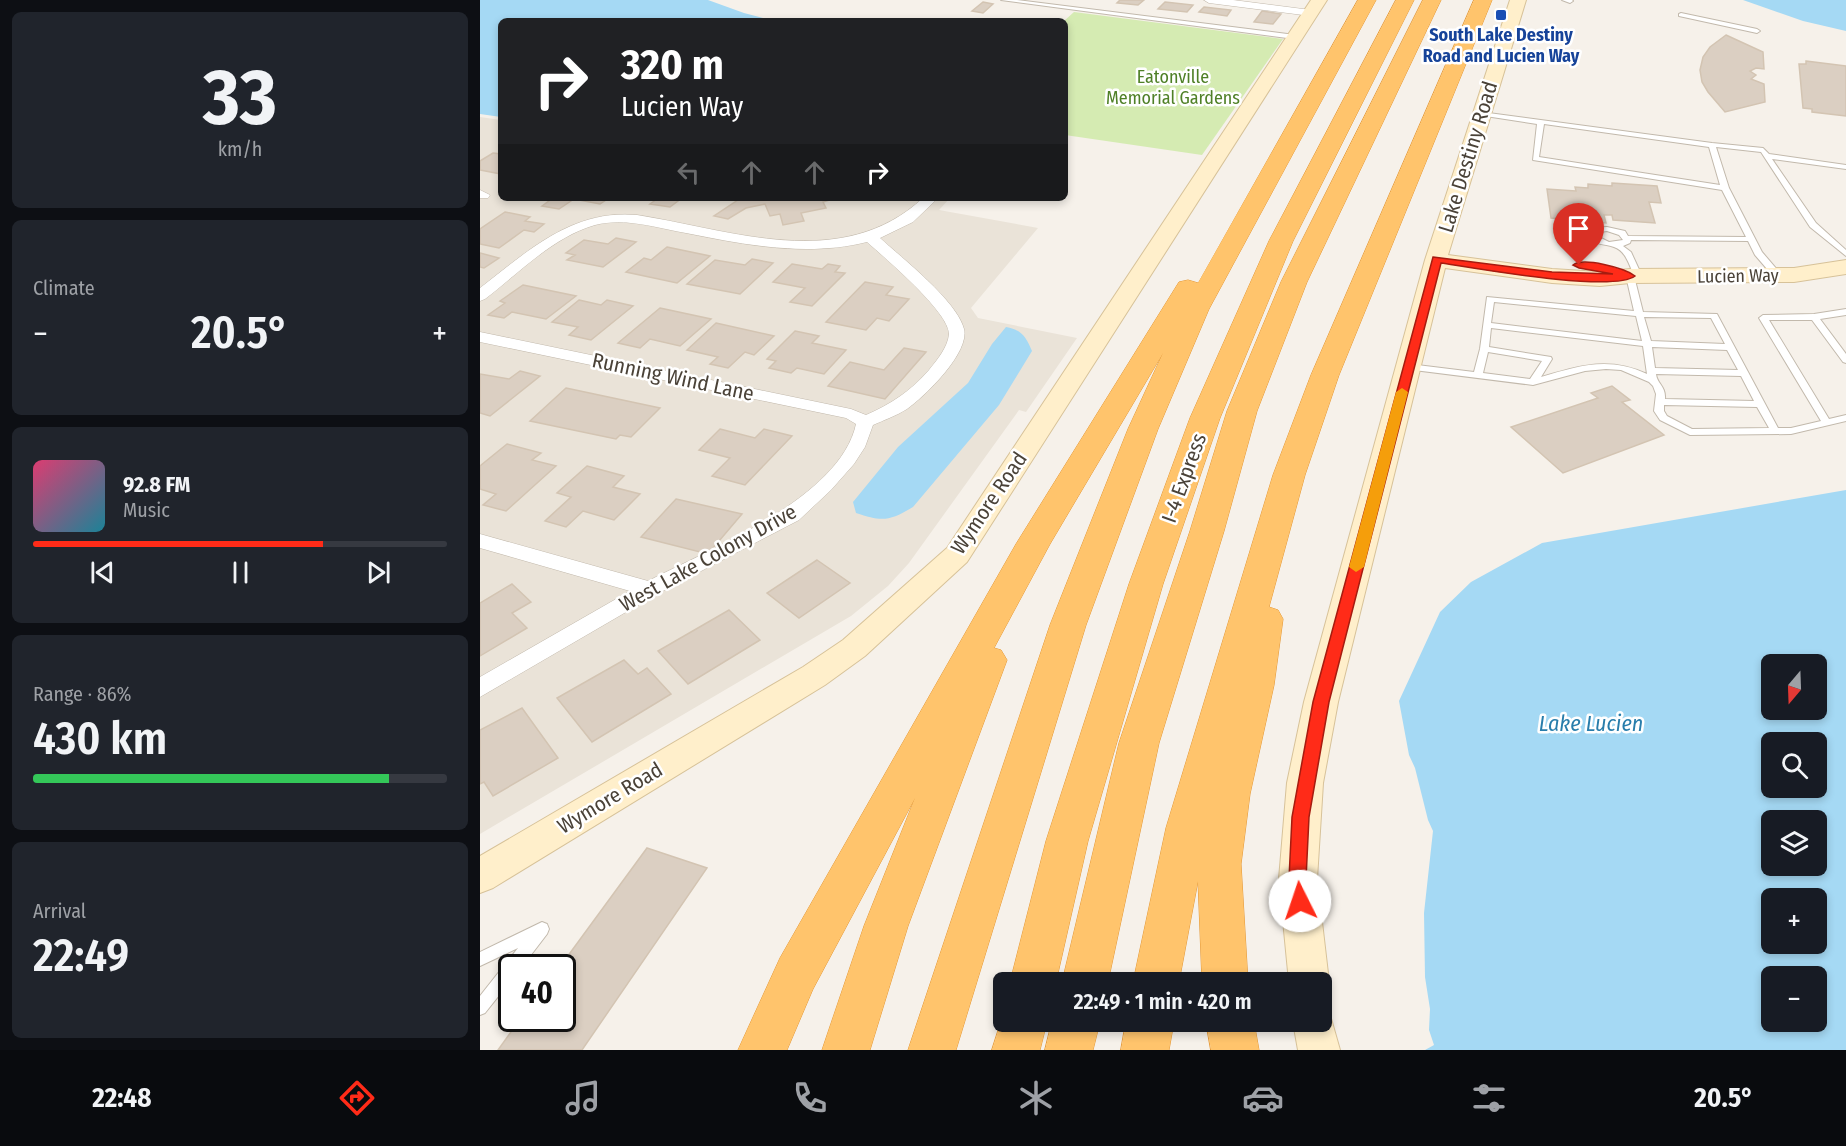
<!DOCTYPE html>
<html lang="en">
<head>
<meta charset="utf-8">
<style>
	body { margin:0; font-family:"Fira Sans Condensed",sans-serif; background:#20242c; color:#f1f3f6; height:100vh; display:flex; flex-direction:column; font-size:22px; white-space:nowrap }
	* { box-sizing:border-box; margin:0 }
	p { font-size:20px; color:#9ea1a6 }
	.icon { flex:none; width:33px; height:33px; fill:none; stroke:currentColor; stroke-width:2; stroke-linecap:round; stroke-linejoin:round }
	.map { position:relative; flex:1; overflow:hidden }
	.sheet { display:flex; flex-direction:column; gap:12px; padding:12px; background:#0d0f14; width:480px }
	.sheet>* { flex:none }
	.guide { position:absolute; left:18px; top:18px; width:570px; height:183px; border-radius:9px; box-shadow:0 3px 9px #0003; background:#202124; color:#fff; overflow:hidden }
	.needle { width:39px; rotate:199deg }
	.controls { position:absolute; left:1281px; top:654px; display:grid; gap:12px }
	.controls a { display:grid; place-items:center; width:66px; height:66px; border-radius:9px; background:#171b24; box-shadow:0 3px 9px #0003; font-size:30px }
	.speed { position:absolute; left:18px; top:954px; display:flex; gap:12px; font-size:30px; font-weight:700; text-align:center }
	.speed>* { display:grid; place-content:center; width:78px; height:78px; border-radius:50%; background:#171b24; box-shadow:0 3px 9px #0003; line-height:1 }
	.speed .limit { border:3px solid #111; border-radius:9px; background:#fff; color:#111 }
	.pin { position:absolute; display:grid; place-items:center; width:51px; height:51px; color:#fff; margin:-62px -26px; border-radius:50% 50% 50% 0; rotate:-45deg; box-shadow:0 0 6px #0007 }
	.pin .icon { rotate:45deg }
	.me { position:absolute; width:66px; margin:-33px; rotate:356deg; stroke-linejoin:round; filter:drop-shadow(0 0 4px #0008) }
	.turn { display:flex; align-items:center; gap:21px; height:126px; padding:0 24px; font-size:27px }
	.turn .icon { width:78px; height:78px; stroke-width:2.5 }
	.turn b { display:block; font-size:42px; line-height:51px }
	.lanes { display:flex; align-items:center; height:57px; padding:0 24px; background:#0003; justify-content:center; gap:30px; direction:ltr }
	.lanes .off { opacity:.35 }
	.big { font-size:45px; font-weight:600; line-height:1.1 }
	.sheet .tile { flex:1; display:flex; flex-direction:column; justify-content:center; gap:9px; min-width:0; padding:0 21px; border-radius:9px; background:#20242c }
	.sheet .dial { align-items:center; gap:0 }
	.dial b { font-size:78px; line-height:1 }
	.song { display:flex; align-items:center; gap:18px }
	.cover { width:72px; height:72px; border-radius:9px; background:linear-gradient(135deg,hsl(340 70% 55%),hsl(190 70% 35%)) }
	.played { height:6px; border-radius:3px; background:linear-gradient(90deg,#ff2b18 70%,#363941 70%) }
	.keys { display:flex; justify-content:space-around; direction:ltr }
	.heat { display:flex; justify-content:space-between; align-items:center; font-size:33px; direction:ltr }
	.charge { height:9px; border-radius:4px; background:linear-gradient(90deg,#34c759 86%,#363941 0) }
	.trip { position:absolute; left:513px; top:972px; width:339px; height:60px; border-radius:9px; background:#171b24; box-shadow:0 3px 9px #0003; font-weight:600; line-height:60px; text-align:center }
	.dock { display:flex; height:96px; justify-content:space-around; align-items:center; background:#090b0e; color:#9ea1a6 }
	.dock .icon { width:42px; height:42px }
	.dock .active { color:#ff2b18 }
	.dock b { font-size:27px; color:#f1f3f6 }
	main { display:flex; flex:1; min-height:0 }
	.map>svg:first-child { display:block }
	.residential { fill:#eae3d8 }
	.green { fill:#d5ebb2 }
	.water { fill:#a5d9f4; fill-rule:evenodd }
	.building { fill:#dbcfc2; stroke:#d3c4b2; stroke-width:1.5 }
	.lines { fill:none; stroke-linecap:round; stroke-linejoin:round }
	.lane-casing { stroke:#c2b9ac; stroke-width:2 }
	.street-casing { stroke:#c2b9ac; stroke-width:1 }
	.secondary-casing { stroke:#d7c299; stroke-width:2 }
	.highway-casing { stroke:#e49836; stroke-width:1 }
	.lane { fill:#fff; fill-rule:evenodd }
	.street { fill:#fff; fill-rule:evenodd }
	.secondary { fill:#ffefcb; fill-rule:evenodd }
	.highway { fill:#ffc46c; fill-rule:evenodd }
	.route { fill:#ff2b18; stroke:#a61c10; stroke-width:1.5 }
	.slow { fill:#f59e0b }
	.transit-dot { fill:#1a4fb4; stroke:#fff; stroke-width:2 }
	.labels { text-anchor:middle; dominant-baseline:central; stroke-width:5; stroke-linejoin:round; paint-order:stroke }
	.far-transit-label { font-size:18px; font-weight:bold; fill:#164399; stroke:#fff }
	.far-park-label { font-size:18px; fill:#4f8027; stroke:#fff }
	.far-street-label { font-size:18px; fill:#4a4238; stroke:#fff }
	.street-label { font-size:21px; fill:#4a4238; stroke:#fff }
	.water-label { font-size:22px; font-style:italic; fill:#287dab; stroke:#fff }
</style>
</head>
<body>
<main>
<section class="sheet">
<div class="tile dial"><b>33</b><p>km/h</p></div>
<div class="tile"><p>Climate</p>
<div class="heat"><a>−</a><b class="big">20.5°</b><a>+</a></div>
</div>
<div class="tile">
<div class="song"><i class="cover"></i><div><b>92.8 FM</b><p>Music</p></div></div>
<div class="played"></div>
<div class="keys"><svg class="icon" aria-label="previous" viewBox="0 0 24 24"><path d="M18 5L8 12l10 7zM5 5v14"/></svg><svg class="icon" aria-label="pause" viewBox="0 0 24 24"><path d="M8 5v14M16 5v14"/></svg><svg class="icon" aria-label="next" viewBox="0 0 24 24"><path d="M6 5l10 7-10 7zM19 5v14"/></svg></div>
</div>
<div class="tile"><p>Range · 86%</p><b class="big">430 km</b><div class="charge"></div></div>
<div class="tile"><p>Arrival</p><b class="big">22:49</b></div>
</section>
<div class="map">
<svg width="1366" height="1050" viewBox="0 0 1366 1050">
	<rect width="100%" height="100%" fill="#f6f1ea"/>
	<polygon class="residential" points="0,117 21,120 21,198 470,198 459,210 558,228 491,308 498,318 597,338 546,412 539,410 429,563 408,586 371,616 0,834"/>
	<polygon class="green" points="594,12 803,39 722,155 585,135 584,21"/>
	<g class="water">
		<polygon points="0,0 228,0 264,13 295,21 21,21 21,117 0,114"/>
		<polygon points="1263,0 1366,0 1366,31 1323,21"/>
		<path d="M526 327C542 330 546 337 552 351L519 405 433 507C410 521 402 522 376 513L373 502 418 447 488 383 512 344Z"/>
		<path d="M1366 490V1050H945L954 1045 949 1030 950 1009 945 977 944 913 953 831 948 820 935 768 929 755 919 701 960 612 991 582 1062 543ZM1292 664H1336V710H1292ZM1292 742H1336V788H1292ZM1292 820H1336V866H1292ZM1292 898H1336V944H1292ZM1292 976H1336V1022H1292Z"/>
	</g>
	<g class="building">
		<polygon points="640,0 664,0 658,5 637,3"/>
		<polygon points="503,2 513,4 503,13 492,11"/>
		<polygon points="685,2 713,5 707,12 678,9"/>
		<polygon points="724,7 751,10 747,16 719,12"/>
		<polygon points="782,11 801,14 793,24 774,22"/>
		<polygon points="1246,35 1283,52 1284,69 1276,68 1270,71 1276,75 1271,79 1284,84 1285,102 1245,112 1228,92 1222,82 1220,70 1223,57 1230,47"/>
		<polygon points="1326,61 1366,66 1366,116 1332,112 1332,109 1323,108 1319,64 1326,64"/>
		<polygon points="13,153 21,154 21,174 0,170 0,161"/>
		<polygon points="1132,183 1177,186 1181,203 1169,202 1175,223 1133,220 1132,215 1124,215 1126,223 1071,218 1067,189 1096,191 1095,187 1108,188 1108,184 1132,186"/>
		<polygon points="73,198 129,198 120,204 94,199 79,209 62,206"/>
		<polygon points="171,198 202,198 190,207 170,204 177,199"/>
		<polygon points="261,198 348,198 350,200 343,202 346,208 321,213 324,221 303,225 300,214 290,216 285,204 266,208 248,219 234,216"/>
		<polygon points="25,212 50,217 45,221 64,224 54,232 44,230 19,248 0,244 0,229"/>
		<polygon points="136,238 156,242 123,267 87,260 95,255 86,253 104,240 128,244"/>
		<polygon points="187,247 230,256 197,283 146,272 164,258 171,260"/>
		<polygon points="0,253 19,258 4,268 0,267"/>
		<polygon points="272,259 293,263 260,294 207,284 235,260 265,265"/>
		<polygon points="312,264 342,269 348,264 360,266 355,272 365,273 332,306 310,302 325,288 293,282"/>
		<polygon points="385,282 413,287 406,295 429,299 409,321 397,318 386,330 346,322"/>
		<polygon points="43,285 96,296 66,319 32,312 24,318 8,315 25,303 20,301"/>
		<polygon points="99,300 121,305 127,300 153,306 111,340 89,335 98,327 72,322"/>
		<polygon points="180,308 231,319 200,346 170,339 160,348 138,343"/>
		<polygon points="236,323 294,336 274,355 265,352 248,368 230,364 238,357 207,350"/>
		<polygon points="315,331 339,336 332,343 366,350 344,374 317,368 311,373 289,368 296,361 287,359"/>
		<polygon points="424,348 446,352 405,399 348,386 370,362 404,370"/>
		<polygon points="40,371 60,376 10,416 0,413 0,374 29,379"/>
		<polygon points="1132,386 1150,400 1142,402 1184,435 1083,473 1031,427 1118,398 1111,393"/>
		<polygon points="86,388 180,408 151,437 140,435 136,439 50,421"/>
		<polygon points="240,429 275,438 284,429 312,436 265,485 232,476 250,458 219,450"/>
		<polygon points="27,444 61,453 52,460 76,466 26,511 3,505 16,494 0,489 0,466"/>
		<polygon points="107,466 144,476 133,487 160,494 134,520 103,511 86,527 65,521 91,497 77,493"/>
		<polygon points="196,499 262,514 228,554 161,537"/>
		<polygon points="337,560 370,583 319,618 287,593"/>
		<polygon points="32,584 51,602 32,613 47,628 0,656 0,603"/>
		<polygon points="249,610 280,640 208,684 178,651"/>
		<polygon points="144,660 158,674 167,668 191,694 112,742 77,698"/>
		<polygon points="42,708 78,758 13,796 4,782 0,784 0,730"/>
		<polygon points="167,848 227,868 102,1050 18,1050 41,1018 82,1018 82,968 79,968"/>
	</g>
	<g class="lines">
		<g class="lane-casing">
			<g id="lane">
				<polygon points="521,0 537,0 815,35 818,37 815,39"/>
				<polygon points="1082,0 1092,0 1093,1 1090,3"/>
				<polygon points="1201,13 1277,29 1280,31 1277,33 1199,16 1199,14"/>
				<path d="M1001 112 1232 143 1283 148 1289 154 1366 165V169L1292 159 1336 223 1366 250V256L1330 227 1281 152 1236 147 1249 188 1282 252 1300 273V277H1294L1275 255 1268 241 1151 240 1150 243 1143 246 1151 252 1162 276 1158 278 1154 276 1163 312 1237 314 1298 428H1311L1341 421 1279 318 1283 315 1334 314 1366 309V315L1340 319 1366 354V363L1363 362 1332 320H1289L1349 419 1366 415V421L1311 434 1210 435 1180 420 1174 411 1176 394 1173 386 1169 382 1141 370 1126 369 1105 371 1053 385 926 369 924 367 926 365 929 364 994 372 1000 349 1007 297 1154 311 1146 276 1150 274 1154 275C1149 265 1146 251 1134 247 1125 244 1118 245 1110 239L1109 237 1114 228 1127 227 1145 231 1148 236 1266 237 1242 190 1053 160 1057 124 999 115 998 114ZM1064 124 1229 147 1240 185 1059 157ZM1127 231 1139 235 1143 240 1129 242 1117 236 1120 232ZM1014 302 1156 316 1162 341 1011 323ZM1164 317 1231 318 1245 344 1171 341ZM1011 328 1163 346 1167 374C1128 356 1099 366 1061 377L1072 359 1071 357 1009 347ZM1172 347 1247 350 1258 370 1175 368ZM1008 352 1062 361 1050 379 1003 373ZM1176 374 1261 376 1274 401 1185 399C1186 386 1177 384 1176 374ZM1184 405 1277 407 1289 428 1212 429 1187 416 1184 411Z"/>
				<polygon points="62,922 67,924 69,929 67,934 41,968 32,968 32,979 5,1013 0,1015 0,996 38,948 0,966 0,952"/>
			</g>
		</g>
		<g class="street-casing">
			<g id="street">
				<polygon points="724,0 753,0 831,10 836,13 831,16 729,3"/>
				<polygon points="0,190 10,195 8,198 0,198"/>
				<path d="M443 198H458L433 222 400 238C422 258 477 301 484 329 490 353 444 397 427 409 416 416 404 420 393 425L385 447 374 464 351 490 319 520 177 594 0 697V677L150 591 0 548V534L168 581C230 549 360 498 376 424L366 418 0 342V332L371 409 386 415C411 404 431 391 449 370 457 360 468 347 469 334 469 312 405 258 387 242 327 257 266 245 206 233 177 228 145 217 115 225 73 237 39 273 5 299L0 301V288C48 251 92 209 157 215 252 230 362 273 443 198Z"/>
			</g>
		</g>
		<g class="secondary-casing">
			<g id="secondary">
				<polygon points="831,0 847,0 487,562 385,656 345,685 13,888 0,893 0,856 323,667 363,640 467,548"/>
				<polygon points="1030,0 1046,0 968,255 1072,269 1120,272 1150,269 1314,268 1366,260 1366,274 1314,282 1150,283 1120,286 1072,283 965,268 858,702 843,783 837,879 849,982 842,996 842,982 809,982 799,879 807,783 824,702 945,260"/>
				<polygon points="842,1005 848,1008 860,1050 818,1050 813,1022 842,1022"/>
			</g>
		</g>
		<g class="highway-casing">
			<g id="highway">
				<polygon points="878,0 896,0 729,309 678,429 606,625 476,1050 428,1050 570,625 648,429 683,353 570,544 514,648 521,650 527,660 428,926 390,1050 342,1050 384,926 435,798 333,989 307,1050 258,1050 300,958 536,544 699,282 708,280 718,283"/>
				<polygon points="916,0 934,0 813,241 740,418 683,584 608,841 576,982 530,982 566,841 649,584 710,418 789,241"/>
				<polygon points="943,0 961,0 827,282 777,411 744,531 679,743 628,982 582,982 639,743 710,531 747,411 801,282"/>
				<polygon points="994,0 1012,0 859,375 825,475 789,607 798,610 803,619 794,685 770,794 761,864 768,982 722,982 718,881 699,982 653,982 686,828 793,475 831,375"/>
				<polygon points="524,1012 524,1022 567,1022 560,1050 512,1050"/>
				<polygon points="572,1022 620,1022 613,1050 565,1050"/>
				<polygon points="646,1022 694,1022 689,1050 641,1050"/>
				<polygon points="726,1022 774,1022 779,1050 731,1050"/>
			</g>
		</g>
		<use href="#lane" class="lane"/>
		<use href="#street" class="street"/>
		<use href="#secondary" class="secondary"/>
		<use href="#highway" class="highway"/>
	</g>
	<path class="route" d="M953 257 1072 272 1133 274 1099 268 1093 265C1103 257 1145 268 1155 276 1133 293 994 268 961 263L849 702 829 817 826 879 829 901 826 907 820 909 813 907 809 879 812 817 833 702Z"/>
	<polygon class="slow" points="922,388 928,392 884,567 876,572 869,567 916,392"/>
	<rect class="transit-dot" x="1015" y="9" width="12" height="12" rx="3"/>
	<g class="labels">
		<g class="far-transit-label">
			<text x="1021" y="35">South Lake Destiny<tspan x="1021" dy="21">Road and Lucien Way</tspan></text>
		</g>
		<g class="far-park-label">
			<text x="693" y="77">Eatonville<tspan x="693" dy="21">Memorial Gardens</tspan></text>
		</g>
		<g class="far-street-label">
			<text transform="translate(1258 276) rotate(-1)">Lucien Way</text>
		</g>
		<g class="street-label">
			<text transform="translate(988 157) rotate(-73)">Lake Destiny Road</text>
			<text transform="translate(193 377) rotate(12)">Running Wind Lane</text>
			<text transform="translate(704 478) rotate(-70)">I-4 Express</text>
			<text transform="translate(509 503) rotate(-56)">Wymore Road</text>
			<text transform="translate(228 558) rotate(-29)">West Lake Colony Drive</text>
			<text transform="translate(130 798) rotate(-31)">Wymore Road</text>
		</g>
		<g class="water-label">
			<text x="1111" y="723">Lake Lucien</text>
		</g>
	</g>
</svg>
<div class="controls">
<a><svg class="needle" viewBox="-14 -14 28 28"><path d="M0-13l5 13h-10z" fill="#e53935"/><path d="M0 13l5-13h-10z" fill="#9ea1a6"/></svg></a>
<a><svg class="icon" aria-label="search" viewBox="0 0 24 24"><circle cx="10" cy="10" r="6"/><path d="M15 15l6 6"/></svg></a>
<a><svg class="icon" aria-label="layers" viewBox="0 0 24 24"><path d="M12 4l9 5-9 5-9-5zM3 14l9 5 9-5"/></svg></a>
<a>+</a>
<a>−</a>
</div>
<div class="speed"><div class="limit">40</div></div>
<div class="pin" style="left:1099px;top:265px;background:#d93025"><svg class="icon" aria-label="arrive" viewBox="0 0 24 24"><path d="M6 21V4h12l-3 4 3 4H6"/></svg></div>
<svg class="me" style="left:820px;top:901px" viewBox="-20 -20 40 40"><circle r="19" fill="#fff"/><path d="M0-13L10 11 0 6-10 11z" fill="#ff2b18"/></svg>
<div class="trip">22:49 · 1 min · 420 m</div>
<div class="guide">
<div class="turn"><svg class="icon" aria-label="right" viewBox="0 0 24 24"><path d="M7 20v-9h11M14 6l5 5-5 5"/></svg><div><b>320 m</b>Lucien Way</div></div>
<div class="lanes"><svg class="icon off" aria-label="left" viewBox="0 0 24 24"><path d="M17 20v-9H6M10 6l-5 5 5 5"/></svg><svg class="icon off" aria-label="ahead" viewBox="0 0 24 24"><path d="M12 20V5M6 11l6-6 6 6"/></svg><svg class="icon off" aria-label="ahead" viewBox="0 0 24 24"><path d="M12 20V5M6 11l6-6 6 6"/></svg><svg class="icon" aria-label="right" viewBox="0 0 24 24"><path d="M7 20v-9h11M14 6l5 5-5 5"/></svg></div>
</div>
</div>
</main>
<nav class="dock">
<b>22:48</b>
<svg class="icon active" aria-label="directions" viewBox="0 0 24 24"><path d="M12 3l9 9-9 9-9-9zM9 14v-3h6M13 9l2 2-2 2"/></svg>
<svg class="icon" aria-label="music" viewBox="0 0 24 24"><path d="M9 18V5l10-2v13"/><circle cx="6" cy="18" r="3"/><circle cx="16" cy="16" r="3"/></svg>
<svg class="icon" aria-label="phone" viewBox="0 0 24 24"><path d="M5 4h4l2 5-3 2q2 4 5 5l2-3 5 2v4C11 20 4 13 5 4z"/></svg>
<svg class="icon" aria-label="climate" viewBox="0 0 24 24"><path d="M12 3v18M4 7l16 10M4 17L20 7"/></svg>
<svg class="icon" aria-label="car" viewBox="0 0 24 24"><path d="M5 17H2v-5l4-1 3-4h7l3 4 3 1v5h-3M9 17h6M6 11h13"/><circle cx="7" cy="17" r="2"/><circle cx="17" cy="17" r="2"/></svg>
<svg class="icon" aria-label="filters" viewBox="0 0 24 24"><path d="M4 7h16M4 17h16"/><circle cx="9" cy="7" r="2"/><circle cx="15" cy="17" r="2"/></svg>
<b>20.5°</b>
</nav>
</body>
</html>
